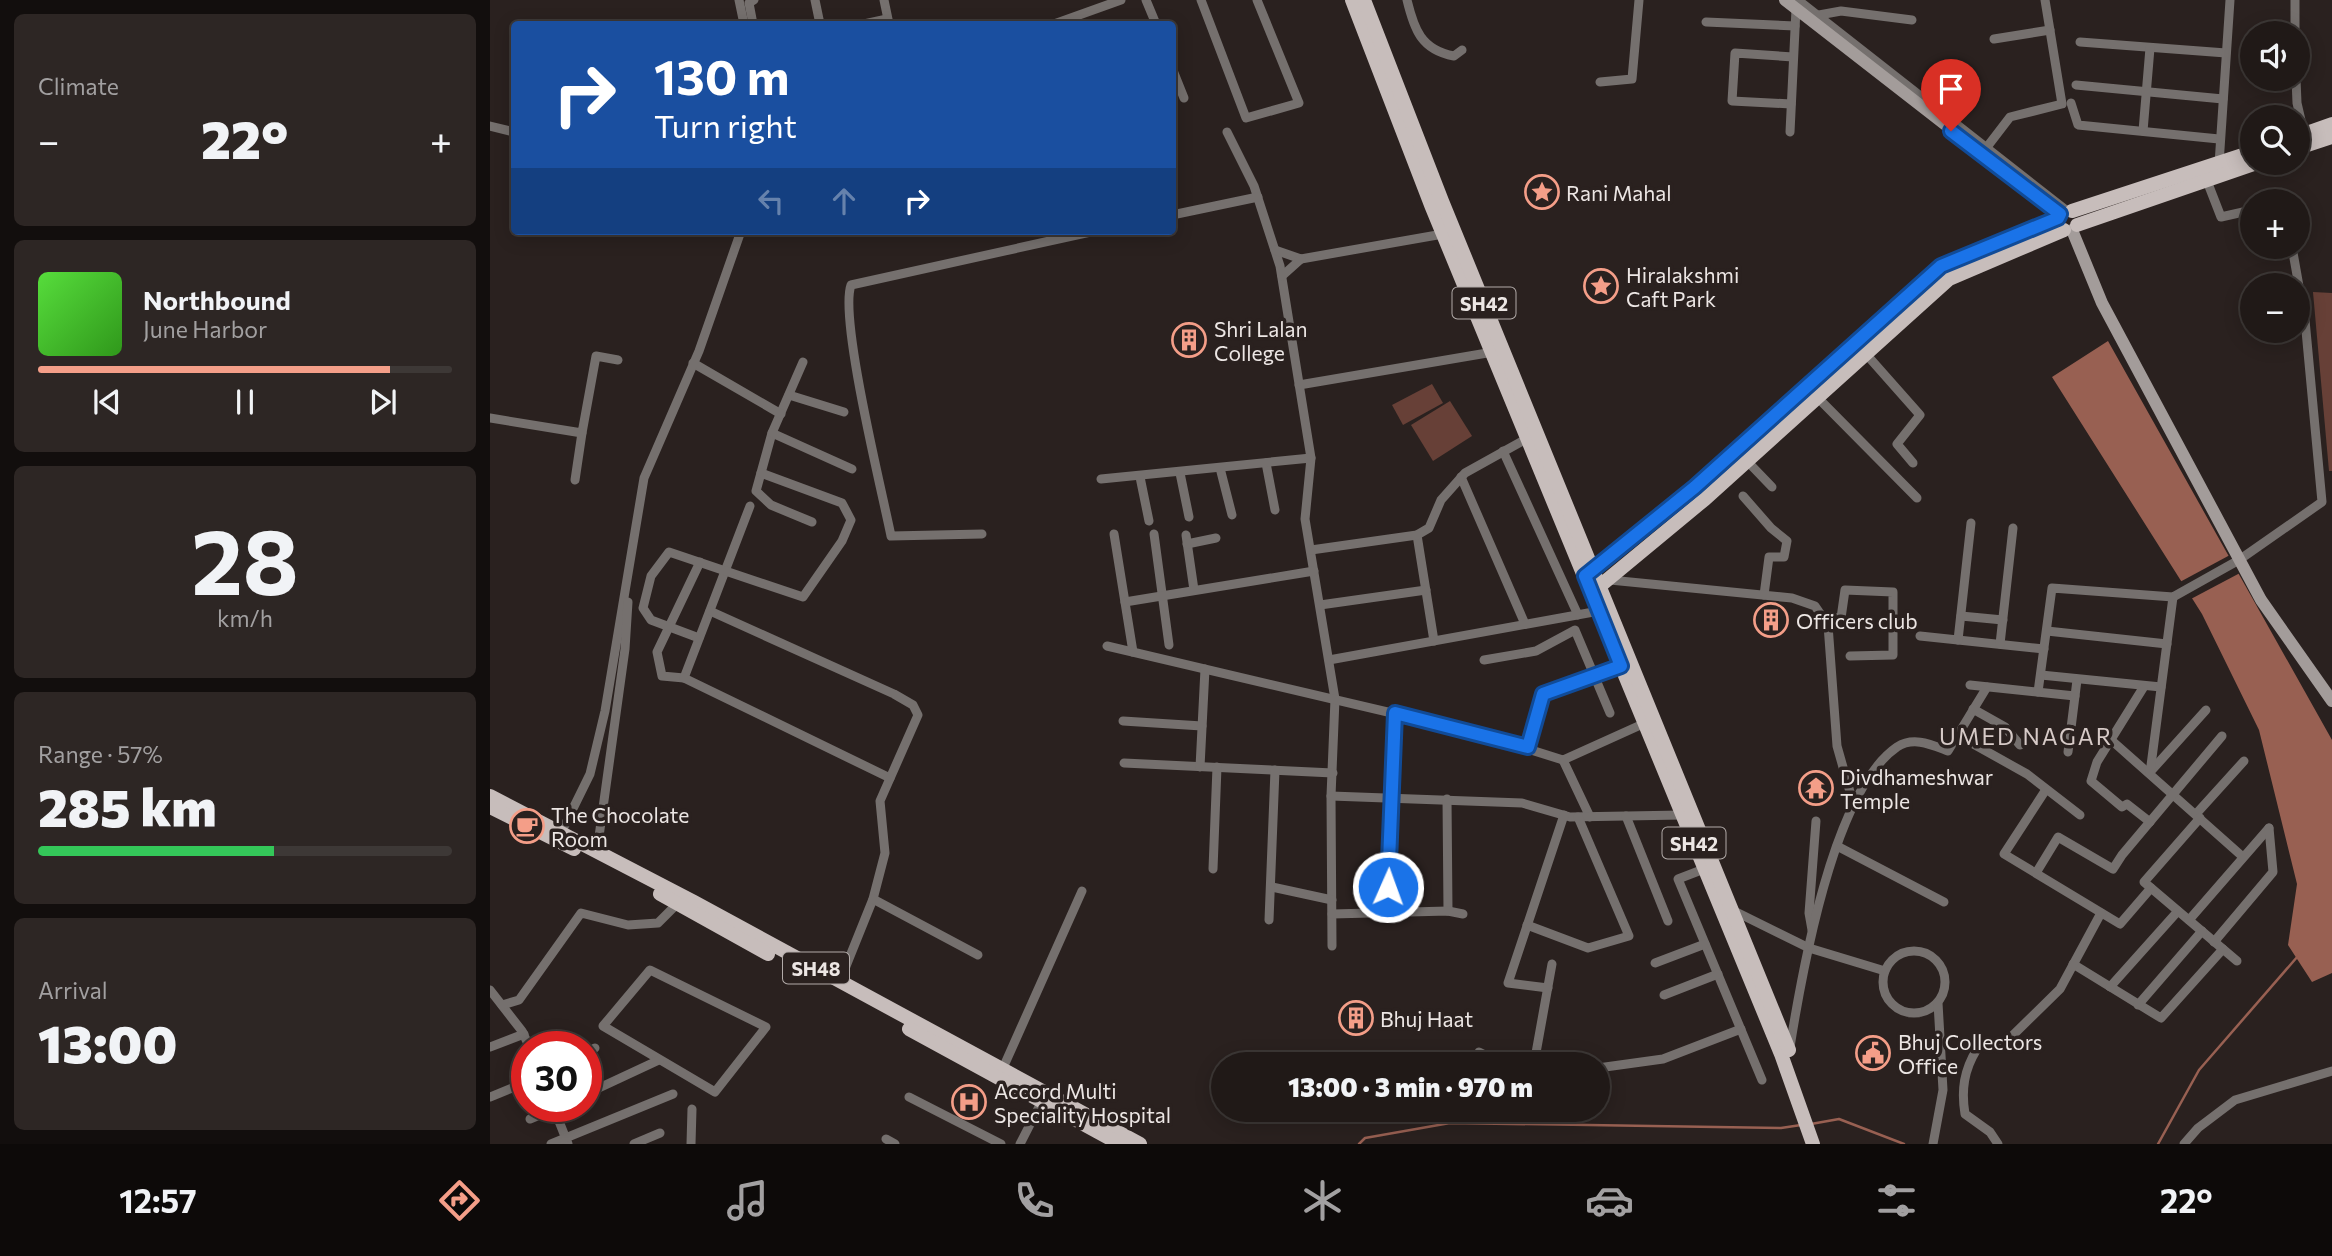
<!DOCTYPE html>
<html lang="en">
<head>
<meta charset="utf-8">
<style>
	body { margin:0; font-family:Commissioner,sans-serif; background:#2d2624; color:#f1f3f6; height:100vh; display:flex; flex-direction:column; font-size:26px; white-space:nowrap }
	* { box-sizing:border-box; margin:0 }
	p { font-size:23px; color:#a2a0a1 }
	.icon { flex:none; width:38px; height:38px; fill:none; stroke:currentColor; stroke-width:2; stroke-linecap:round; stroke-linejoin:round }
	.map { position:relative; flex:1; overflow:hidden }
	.drawer { display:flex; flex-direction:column; gap:14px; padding:14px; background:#120e0d; width:490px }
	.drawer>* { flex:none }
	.top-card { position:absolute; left:21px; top:21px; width:665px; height:214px; border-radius:7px; box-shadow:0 4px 18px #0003,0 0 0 2px #3d3836; background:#1a4fa0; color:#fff; overflow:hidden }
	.buttons { position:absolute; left:1750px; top:21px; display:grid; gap:14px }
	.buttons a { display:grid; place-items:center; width:70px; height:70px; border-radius:50%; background:#201917; box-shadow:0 4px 18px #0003,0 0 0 2px #3d3836; font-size:35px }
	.speed { position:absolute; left:21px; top:1031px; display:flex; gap:14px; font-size:35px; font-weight:700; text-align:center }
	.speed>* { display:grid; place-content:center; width:91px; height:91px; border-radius:50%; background:#201917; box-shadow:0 4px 18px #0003,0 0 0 2px #3d3836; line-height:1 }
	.speed .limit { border:10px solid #d22; background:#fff; color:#111 }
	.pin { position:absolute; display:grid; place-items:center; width:60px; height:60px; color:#fff; margin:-72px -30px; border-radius:50% 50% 50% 0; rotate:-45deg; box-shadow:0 0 7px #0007 }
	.pin .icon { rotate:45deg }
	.me { position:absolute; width:77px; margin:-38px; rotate:2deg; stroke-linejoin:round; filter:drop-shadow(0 0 5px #0008) }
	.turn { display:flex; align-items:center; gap:24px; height:147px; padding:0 28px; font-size:32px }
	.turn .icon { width:91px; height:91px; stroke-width:2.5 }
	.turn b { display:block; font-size:49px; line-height:60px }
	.lanes { display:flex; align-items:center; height:66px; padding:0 28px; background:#0003; justify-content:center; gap:35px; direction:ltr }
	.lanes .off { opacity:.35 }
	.big { font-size:52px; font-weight:800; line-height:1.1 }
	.drawer .widget { flex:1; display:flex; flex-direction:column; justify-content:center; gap:10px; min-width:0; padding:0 24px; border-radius:10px; background:#2d2624 }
	.drawer .dial { align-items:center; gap:0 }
	.dial b { font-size:91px; line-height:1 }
	.song { display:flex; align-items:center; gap:21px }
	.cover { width:84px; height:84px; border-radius:10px; background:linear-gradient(135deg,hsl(110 70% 55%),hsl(110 70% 35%)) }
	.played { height:7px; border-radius:4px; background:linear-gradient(90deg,#f49e88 85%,#3d3836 85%) }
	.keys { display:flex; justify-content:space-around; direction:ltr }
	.heat { display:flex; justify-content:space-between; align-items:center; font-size:38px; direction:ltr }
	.charge { height:10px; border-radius:5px; background:linear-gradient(90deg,#34c759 57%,#3d3836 0) }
	.trip { position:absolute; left:721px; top:1052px; width:399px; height:70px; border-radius:35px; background:#201917; box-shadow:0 4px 18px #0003,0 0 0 2px #3d3836; font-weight:800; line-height:70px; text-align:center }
	.menu { display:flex; height:112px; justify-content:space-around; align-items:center; background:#0d0a09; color:#a2a0a1 }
	.menu .icon { width:49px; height:49px }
	.menu .selected { color:#f49e88 }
	.menu b { font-size:32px; color:#f1f3f6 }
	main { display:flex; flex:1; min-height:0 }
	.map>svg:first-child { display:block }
	.green { fill:#674037 }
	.water { fill:#986052 }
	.pier { fill:#2a211f }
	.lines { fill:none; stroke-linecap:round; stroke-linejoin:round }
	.stream { stroke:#986052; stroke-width:2.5 }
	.street { stroke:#75706e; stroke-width:9 }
	.secondary { stroke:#a39c9a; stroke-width:12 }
	.primary { stroke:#c7bdbb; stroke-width:14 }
	.route-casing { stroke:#114b97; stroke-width:18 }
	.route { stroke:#1a73e8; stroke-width:12 }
	.labels { text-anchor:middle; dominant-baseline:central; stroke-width:7; stroke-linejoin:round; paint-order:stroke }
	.shield { fill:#2a211f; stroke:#b2aba9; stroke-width:2 }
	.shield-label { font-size:19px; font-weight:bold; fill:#ece6e4 }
	.poi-label { font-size:21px; fill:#ece6e4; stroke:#2a211f; text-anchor:start }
	.neighbourhood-label { font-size:23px; letter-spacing:2px; fill:#d6cac7; stroke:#2a211f }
</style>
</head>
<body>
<main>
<section class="drawer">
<div class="widget"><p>Climate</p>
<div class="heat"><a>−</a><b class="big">22°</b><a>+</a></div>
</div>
<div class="widget">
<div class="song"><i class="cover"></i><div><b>Northbound</b><p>June Harbor</p></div></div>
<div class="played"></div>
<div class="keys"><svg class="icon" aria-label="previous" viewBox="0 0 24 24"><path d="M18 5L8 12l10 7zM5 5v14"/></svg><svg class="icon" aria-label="pause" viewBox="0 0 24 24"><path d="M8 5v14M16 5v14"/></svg><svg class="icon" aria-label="next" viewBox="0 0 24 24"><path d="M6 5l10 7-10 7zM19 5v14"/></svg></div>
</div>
<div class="widget dial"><b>28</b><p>km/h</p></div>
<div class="widget"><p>Range · 57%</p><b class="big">285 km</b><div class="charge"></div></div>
<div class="widget"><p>Arrival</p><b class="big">13:00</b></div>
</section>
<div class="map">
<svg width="1842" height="1144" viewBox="0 0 1842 1144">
	<rect width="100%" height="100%" fill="#2a211f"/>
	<g class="green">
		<polygon points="1823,292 1842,293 1842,471 1839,471"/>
		<polygon points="942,384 953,403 913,425 902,405"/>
		<polygon points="960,401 982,436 943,461 921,425"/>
	</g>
	<polygon class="water" points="1618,341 1842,740 1842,973 1822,982 1798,945 1807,884 1769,730 1712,614 1562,377"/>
	<polygon class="pier" points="1740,555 1750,573 1699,600 1688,583"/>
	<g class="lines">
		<g class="stream">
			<polyline points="1321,1124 1349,1119 1414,1144"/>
			<polyline points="869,1144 875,1138 960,1123 1291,1128 1311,1125"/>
			<polyline points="1668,1144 1709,1070 1808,956"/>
		</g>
		<g class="street">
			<polyline points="249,0 254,24"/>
			<polyline points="325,0 330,24"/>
			<polyline points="394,0 399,24"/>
			<polyline points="656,0 666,24"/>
			<polyline points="711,0 756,118 809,103 767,0"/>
			<path d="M917 0C924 29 931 50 964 56L972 50"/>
			<polyline points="1308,0 1576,210"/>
			<polyline points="1805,0 1805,33"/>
			<polyline points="1329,15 1351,11 1422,20"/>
			<polyline points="1216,22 1305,26"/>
			<polyline points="263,24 259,3 264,0"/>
			<polyline points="374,24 397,19"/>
			<polyline points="564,24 631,0"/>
			<polyline points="1504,39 1560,30"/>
			<polyline points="1590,42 1736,53"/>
			<polyline points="682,68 694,98"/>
			<polyline points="1806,79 1807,103 1814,133"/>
			<polyline points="1110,82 1142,79 1149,0"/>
			<polyline points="1586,85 1733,99"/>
			<polyline points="1581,103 1588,125 1729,139"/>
			<polyline points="1301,104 1242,101 1245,53 1303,57"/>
			<polyline points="0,126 24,132"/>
			<polyline points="1653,131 1660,48"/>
			<polyline points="737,132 764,186 790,266 821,458 815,519 845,699 841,796 842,946"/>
			<polyline points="1300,132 1306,9"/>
			<polyline points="1497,147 1520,117 1572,104 1555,0"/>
			<polyline points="1729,164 1740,0"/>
			<polyline points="1717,181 1731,217 1762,210"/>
			<polyline points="682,215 768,197"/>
			<polyline points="785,250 811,259 953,234"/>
			<polyline points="792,276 811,259"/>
			<polyline points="1376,354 1430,415 1407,444 1423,463"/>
			<polyline points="313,362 282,433 266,491 281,505 322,522"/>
			<polyline points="203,363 291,414"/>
			<polyline points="809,385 1003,352"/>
			<polyline points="299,395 354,412"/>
			<polyline points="1328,398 1427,498"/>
			<polyline points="0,418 92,433 106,356 128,360"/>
			<polyline points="282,433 362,469"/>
			<polyline points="1013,451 1088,615"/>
			<polyline points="1257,461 1282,487"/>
			<polyline points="776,463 785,510"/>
			<polyline points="730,468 742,515"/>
			<polyline points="690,473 699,517"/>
			<polyline points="650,477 659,521"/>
			<polyline points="971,477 1035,624"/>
			<polyline points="611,479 821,458"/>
			<polyline points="85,480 92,433"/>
			<polyline points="1253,496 1281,528 1297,541 1294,557 1279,557 1274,595"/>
			<path d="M492 534 401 536C392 491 349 318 361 285L605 231"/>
			<polyline points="624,534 643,652"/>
			<polyline points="664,534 679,645"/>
			<polyline points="696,535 704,590"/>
			<polyline points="927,535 944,641"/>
			<polyline points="697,544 726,538"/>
			<polyline points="821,550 927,535 939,528 951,500 975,473 1038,438"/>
			<polyline points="210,562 167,652 172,676 194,678 260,506"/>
			<polyline points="1120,580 1302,598 1325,606 1338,625 1347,746 1364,806"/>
			<polyline points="635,602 824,571"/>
			<polyline points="830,605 936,590"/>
			<polyline points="220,611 404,694 423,705 428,715 390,801 395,853 383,899 350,981"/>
			<polyline points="1332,616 1351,618 1355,590 1403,592 1403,655 1360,656"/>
			<polyline points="1471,616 1513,620"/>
			<polyline points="1557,631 1677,644"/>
			<polyline points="1430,636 1554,649"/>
			<polyline points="209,638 161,620 153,608 161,576 179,552 313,597 352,541 361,520 352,503 271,473"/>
			<polyline points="1468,640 1481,523"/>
			<polyline points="1510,644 1523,528"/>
			<polyline points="617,646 987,733 1073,760 1155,723"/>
			<polyline points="839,660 1109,611"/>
			<polyline points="994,660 1046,651 1085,630 1120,713"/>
			<polyline points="1551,675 1671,687"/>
			<polyline points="194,678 400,778"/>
			<polyline points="1480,685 1585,696"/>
			<polyline points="1653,688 1607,762 1601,781 1632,807 1637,804 1660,822"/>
			<polyline points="1548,692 1562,588 1683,597 1749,560 1832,502 1815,320 1802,247"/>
			<polyline points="1483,709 1515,727 1530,745"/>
			<polyline points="633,721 712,726"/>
			<polyline points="1469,736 1537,774 1590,815"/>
			<polyline points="1620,739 1753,857"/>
			<polyline points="1038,747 1053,694 1131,666"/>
			<polyline points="1578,752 1587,680"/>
			<polyline points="1073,760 1100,817"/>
			<polyline points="634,763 843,773"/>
			<polyline points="710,767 715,669"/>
			<polyline points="1661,771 1716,710"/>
			<polyline points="1660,773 1683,597"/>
			<polyline points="1555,791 1514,854 1630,924 1661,888"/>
			<polyline points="841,796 1032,803 1080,817 1192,815"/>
			<polyline points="957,799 958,911"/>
			<polyline points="1706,814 1754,761"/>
			<polyline points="1136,816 1178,921"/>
			<polyline points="1710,818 1654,882 1747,961"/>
			<polyline points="70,835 100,774 115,711 154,478 209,351 251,231"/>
			<polyline points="1347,846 1454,902"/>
			<polyline points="107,851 135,649 138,602"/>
			<polyline points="723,869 727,767"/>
			<polyline points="1214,869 1188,879 1272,1080"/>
			<polyline points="1546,873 1568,837 1623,869 1632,855 1732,736"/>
			<polyline points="782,887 842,900"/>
			<polyline points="898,887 905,713"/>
			<polyline points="383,899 488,955"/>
			<polyline points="1244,911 1319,948 1395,971"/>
			<polyline points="842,914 958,911 973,914"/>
			<polyline points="779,920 785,770"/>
			<polyline points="1699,920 1779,828"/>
			<polyline points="1037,925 1098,948 1139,936 1088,817"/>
			<polyline points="1322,930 1319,913 1326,821"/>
			<polyline points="1724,942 1783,872 1779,828"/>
			<circle cx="1424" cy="982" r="31"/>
			<polyline points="1165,963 1215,944"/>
			<polyline points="1583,964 1671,1018 1733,949"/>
			<polygon points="160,970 276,1027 225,1092 113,1026"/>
			<polyline points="1620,987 1688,911"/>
			<polyline points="1058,988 1018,983 1074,815"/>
			<polyline points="0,990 32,1031 39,1046"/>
			<polyline points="1174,995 1228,974"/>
			<polyline points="12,1005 29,1000 91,913 138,925 168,923 187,904"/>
			<polyline points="1648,1005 1712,931"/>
			<polyline points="0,1047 34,1034"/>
			<path d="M1300 1047C1312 972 1343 791 1407 747 1424 736 1442 745 1458 751L1497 687"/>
			<polyline points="989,1052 1013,1064"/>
			<polyline points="96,1053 105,1048"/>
			<polyline points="1044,1064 1062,964"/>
			<polyline points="513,1068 592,891"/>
			<polyline points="1108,1068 1173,1059 1251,1029"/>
			<polyline points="96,1094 169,1060"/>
			<polyline points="0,1097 37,1082"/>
			<polyline points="419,1097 511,1144"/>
			<polyline points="63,1106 78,1144"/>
			<polyline points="40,1119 71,1106"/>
			<polyline points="396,1139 405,1144"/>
			<polyline points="61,1144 183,1094"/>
			<polyline points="144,1144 170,1133"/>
			<polyline points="201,1144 202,1109"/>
			<polyline points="530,1144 552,1101"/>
			<polyline points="1443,1144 1453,1090 1448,1003"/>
			<path d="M1508 1144 1500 1132 1475 1114C1471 1090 1474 1070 1487 1049L1518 1040 1570 989 1611 913"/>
			<polyline points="1694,1144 1708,1128 1745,1100 1842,1071"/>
		</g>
		<g class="secondary">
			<polyline points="1295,0 1570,214"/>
			<polyline points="1582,230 1612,303 1771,600 1842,701"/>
		</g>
		<g class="primary">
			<polyline points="862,0 941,205 1291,1054 1323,1144"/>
			<polyline points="874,0 952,201 1299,1050"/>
			<polyline points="1808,136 1842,124"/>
			<polyline points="1808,148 1842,137"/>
			<polyline points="1582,211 1762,152"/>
			<polyline points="1587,225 1767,163"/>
			<polyline points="1099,574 1205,487 1451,266 1568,218"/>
			<polyline points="1105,590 1215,499 1459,279 1574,230"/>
			<polyline points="0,796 204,902 650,1144"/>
			<polyline points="0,807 84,849"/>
			<polyline points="170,894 278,954"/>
			<polyline points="419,1029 630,1144"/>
		</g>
	</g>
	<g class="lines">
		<g class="route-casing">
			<polyline id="route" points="898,887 905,713 1038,747 1053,694 1131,666 1095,576 1205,487 1451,266 1568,218 1570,214 1461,131"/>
		</g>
		<use href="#route" class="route"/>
	</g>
	<defs>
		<g id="sight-ring" transform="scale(1.75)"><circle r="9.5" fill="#2a211f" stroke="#f49e88" stroke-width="1.5"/><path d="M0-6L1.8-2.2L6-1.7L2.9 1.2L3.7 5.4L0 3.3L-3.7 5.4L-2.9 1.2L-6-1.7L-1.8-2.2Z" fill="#f49e88"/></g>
		<g id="building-ring" transform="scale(1.75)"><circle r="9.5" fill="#2a211f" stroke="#f49e88" stroke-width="1.5"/><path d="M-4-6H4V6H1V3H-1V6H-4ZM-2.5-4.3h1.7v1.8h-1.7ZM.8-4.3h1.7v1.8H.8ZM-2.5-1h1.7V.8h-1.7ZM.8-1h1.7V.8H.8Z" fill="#f49e88"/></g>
		<g id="temple-ring" transform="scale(1.75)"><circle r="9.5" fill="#2a211f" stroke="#f49e88" stroke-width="1.5"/><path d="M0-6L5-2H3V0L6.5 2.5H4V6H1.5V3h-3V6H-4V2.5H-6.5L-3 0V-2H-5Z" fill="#f49e88"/></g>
		<g id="cafe-ring" transform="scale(1.75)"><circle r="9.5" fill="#2a211f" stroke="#f49e88" stroke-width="1.5"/><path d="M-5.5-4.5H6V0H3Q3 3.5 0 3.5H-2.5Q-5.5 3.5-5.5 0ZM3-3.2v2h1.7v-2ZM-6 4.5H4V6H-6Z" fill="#f49e88"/></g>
		<g id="civic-ring" transform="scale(1.75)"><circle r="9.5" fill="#2a211f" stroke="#f49e88" stroke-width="1.5"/><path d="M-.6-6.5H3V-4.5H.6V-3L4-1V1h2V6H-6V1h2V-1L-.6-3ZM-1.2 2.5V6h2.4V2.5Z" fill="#f49e88"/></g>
		<g id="hospital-ring" transform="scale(1.75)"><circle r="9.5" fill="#2a211f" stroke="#f49e88" stroke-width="1.5"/><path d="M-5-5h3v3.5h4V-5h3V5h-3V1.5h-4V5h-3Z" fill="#f49e88"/></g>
	</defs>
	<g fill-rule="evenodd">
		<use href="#sight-ring" x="1052" y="192"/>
		<use href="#sight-ring" x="1111" y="286"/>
		<use href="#building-ring" x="699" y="340"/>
		<use href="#building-ring" x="1281" y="620"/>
		<use href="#temple-ring" x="1326" y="788"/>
		<use href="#cafe-ring" x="37" y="826"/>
		<use href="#building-ring" x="866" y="1018"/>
		<use href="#civic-ring" x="1383" y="1053"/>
		<use href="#hospital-ring" x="479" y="1102"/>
	</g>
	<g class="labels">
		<g class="shield">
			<rect x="962.5" y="287.5" width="63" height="31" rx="5"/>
			<rect x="1172.5" y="827.5" width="63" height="31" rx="5"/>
			<rect x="293" y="952.5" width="66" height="31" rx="5"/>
		</g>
		<g class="shield-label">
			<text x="994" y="303">SH42</text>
			<text x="1204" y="843">SH42</text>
			<text x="326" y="968">SH48</text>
		</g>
		<g class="poi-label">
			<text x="1076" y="192">Rani Mahal</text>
			<text x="1136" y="274">Hiralakshmi<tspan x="1136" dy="24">Caft Park</tspan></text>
			<text x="724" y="328">Shri Lalan<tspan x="724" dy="24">College</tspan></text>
			<text x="1306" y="620">Officers club</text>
			<text x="1350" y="776">Divdhameshwar<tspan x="1350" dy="24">Temple</tspan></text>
			<text x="61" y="814">The Chocolate<tspan x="61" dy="24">Room</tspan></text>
			<text x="890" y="1018">Bhuj Haat</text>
			<text x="1408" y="1041">Bhuj Collectors<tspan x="1408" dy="24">Office</tspan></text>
			<text x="504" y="1090">Accord Multi<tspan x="504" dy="24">Speciality Hospital</tspan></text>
		</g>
		<g class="neighbourhood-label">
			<text x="1536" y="736">UMED NAGAR</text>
		</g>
	</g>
</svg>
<div class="buttons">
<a><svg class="icon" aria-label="sound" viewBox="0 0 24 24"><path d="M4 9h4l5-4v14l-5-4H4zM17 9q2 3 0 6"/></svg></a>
<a><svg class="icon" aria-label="search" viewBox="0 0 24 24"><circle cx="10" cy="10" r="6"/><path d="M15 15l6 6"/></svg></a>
<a>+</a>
<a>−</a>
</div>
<div class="speed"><div class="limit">30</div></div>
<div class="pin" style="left:1461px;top:131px;background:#d93025"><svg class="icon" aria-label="arrive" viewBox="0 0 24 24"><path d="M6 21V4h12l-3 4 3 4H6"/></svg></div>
<svg class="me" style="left:898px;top:887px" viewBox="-20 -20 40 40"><circle r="17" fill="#1a73e8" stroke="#fff" stroke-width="3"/><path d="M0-11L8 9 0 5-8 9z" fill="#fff"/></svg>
<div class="trip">13:00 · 3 min · 970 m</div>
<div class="top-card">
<div class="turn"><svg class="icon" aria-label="right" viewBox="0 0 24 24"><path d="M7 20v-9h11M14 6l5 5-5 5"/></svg><div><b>130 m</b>Turn right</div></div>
<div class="lanes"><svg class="icon off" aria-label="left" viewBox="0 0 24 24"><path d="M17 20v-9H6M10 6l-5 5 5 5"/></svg><svg class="icon off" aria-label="ahead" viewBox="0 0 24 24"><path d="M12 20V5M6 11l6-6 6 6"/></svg><svg class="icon" aria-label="right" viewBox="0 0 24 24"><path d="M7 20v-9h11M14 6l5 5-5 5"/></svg></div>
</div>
</div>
</main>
<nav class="menu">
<b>12:57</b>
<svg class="icon selected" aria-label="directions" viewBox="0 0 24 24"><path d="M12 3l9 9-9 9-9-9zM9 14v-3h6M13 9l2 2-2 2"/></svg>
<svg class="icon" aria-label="music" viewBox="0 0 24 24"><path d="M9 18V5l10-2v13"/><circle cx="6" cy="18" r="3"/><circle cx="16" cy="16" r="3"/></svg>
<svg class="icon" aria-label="phone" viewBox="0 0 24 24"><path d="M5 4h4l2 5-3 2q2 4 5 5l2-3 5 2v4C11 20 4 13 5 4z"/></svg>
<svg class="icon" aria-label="climate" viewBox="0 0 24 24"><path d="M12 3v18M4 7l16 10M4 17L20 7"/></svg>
<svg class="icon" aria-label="car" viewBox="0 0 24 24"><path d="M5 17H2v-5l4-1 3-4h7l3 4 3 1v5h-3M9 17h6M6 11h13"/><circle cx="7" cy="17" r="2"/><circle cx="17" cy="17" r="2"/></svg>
<svg class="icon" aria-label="filters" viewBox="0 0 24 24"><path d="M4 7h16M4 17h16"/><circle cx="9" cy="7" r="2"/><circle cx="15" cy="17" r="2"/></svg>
<b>22°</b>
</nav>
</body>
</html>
